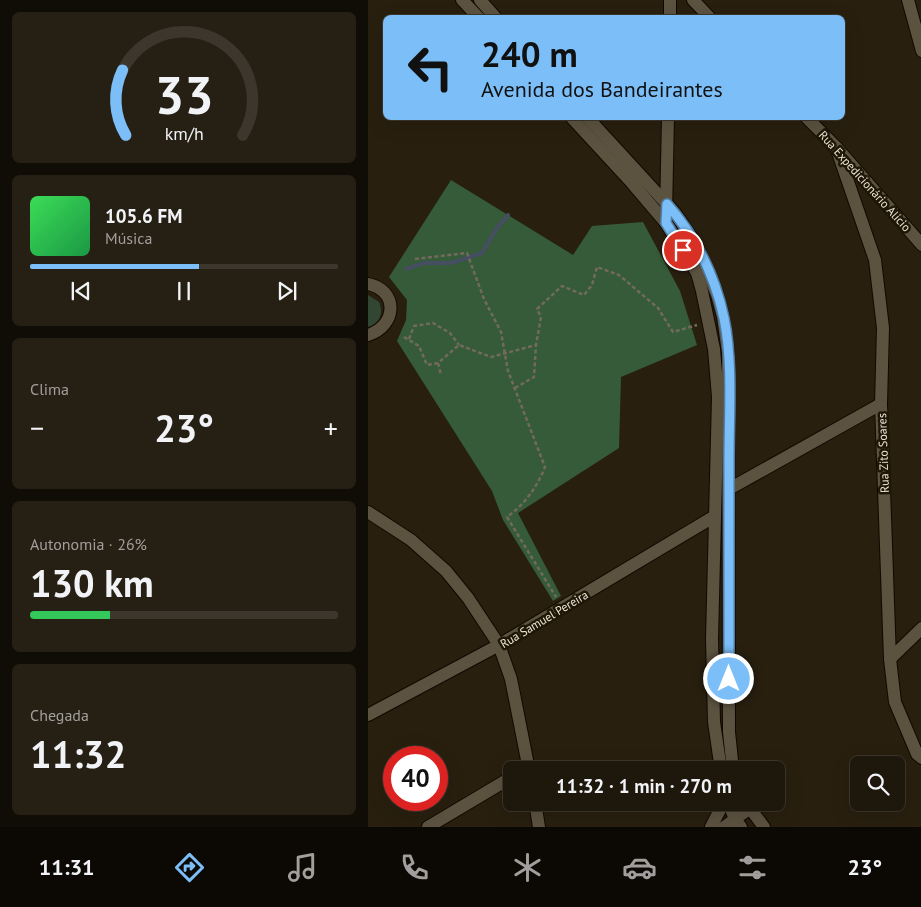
<!DOCTYPE html>
<html lang="pt">
<head>
<meta charset="utf-8">
<style>
	body { margin:0; font-family:"PT Sans",sans-serif; background:#262014; color:#f1f3f6; height:100vh; display:flex; flex-direction:column; font-size:19px; white-space:nowrap }
	* { box-sizing:border-box; margin:0 }
	p { font-size:16px; color:#a19f9d }
	.icon { flex:none; width:28px; height:28px; fill:none; stroke:currentColor; stroke-width:2; stroke-linecap:round; stroke-linejoin:round }
	.map { position:relative; flex:1; overflow:hidden }
	.side { display:flex; flex-direction:column; gap:12px; padding:12px; background:#100d06; width:368px }
	.side>* { flex:none }
	.guide { position:absolute; left:15px; top:15px; width:462px; height:105px; border-radius:8px; box-shadow:0 5px 20px #0002,0 0 0 1px #3c362c; background:#7bbef8; color:#111; overflow:hidden }
	.tools { position:absolute; left:482px; top:756px; display:grid; gap:10px }
	.tools a { display:grid; place-items:center; width:55px; height:55px; border-radius:8px; background:#1e170b; box-shadow:0 5px 20px #0002,0 0 0 1px #3c362c; font-size:25px }
	.speed { position:absolute; left:15px; top:746px; display:flex; gap:10px; font-size:25px; font-weight:700; text-align:center }
	.speed>* { display:grid; place-content:center; width:65px; height:65px; border-radius:50%; background:#1e170b; box-shadow:0 5px 20px #0002,0 0 0 1px #3c362c; line-height:1 }
	.speed .limit { border:8px solid #d22; background:#fff; color:#111 }
	.pin { position:absolute; display:grid; place-items:center; width:42px; height:42px; color:#fff; margin:-21px; border:2px solid #fff; border-radius:50%; box-shadow:0 1px 5px #0007 }
	.me { position:absolute; width:55px; margin:-28px; rotate:0deg; stroke-linejoin:round; filter:drop-shadow(0 0 4px #0008) }
	.turn { display:flex; align-items:center; gap:18px; height:105px; padding:0 15px; font-size:22px }
	.turn .icon { width:65px; height:65px; stroke-width:2.5 }
	.turn b { display:block; font-size:35px; line-height:42px }
	.big { font-size:38px; font-weight:800; line-height:1.1 }
	.side .card { flex:1; display:flex; flex-direction:column; justify-content:center; gap:8px; min-width:0; padding:0 18px; border-radius:8px; background:#262014 }
	.side .dial { align-items:center; gap:0 }
	.dial svg { height:130px; overflow:visible; fill:none; stroke:#3c362c; stroke-width:7; stroke-linecap:round; text-anchor:middle }
	.dial text { fill:#f1f3f6; stroke:none }
	.song { display:flex; align-items:center; gap:15px }
	.cover { width:60px; height:60px; border-radius:8px; background:linear-gradient(135deg,hsl(130 70% 55%),hsl(140 70% 35%)) }
	.played { height:5px; border-radius:2px; background:linear-gradient(90deg,#7bbef8 55%,#3c362c 55%) }
	.keys { display:flex; justify-content:space-around; direction:ltr }
	.heat { display:flex; justify-content:space-between; align-items:center; font-size:28px; direction:ltr }
	.charge { height:8px; border-radius:4px; background:linear-gradient(90deg,#34c759 26%,#3c362c 0) }
	.trip { position:absolute; left:135px; top:761px; width:282px; height:50px; border-radius:8px; background:#1e170b; box-shadow:0 5px 20px #0002,0 0 0 1px #3c362c; font-weight:800; line-height:50px; text-align:center }
	.tabs { display:flex; height:80px; justify-content:space-around; align-items:center; background:#0c0904; color:#a19f9d }
	.tabs .icon { width:35px; height:35px }
	.tabs .selected { color:#7bbef8 }
	.tabs b { font-size:22px; color:#f1f3f6 }
	main { display:flex; flex:1; min-height:0 }
	.map>svg:first-child { display:block }
	.green { fill:#314733 }
	.forest { fill:#355b39 }
	.lines { fill:none; stroke-linecap:round; stroke-linejoin:round }
	.stream { stroke:#464e61; stroke-width:4 }
	.minor-casing { stroke:#110900; stroke-width:14 }
	.tertiary-casing { stroke:#110900; stroke-width:14 }
	.path { stroke:#726a5c; stroke-width:2.5; stroke-dasharray:4 2.5; stroke-linecap:butt }
	.minor { stroke:#5c5240; stroke-width:12 }
	.tertiary { stroke:#5c5240; stroke-width:12 }
	.route-casing { stroke:#507ca1; stroke-width:12 }
	.route { stroke:#7bbef8; stroke-width:9 }
	.labels { text-anchor:middle; dominant-baseline:central; stroke-width:5; stroke-linejoin:round; paint-order:stroke }
	.street-label { font-size:12px; fill:#eae4d9; stroke:#1f1606 }
</style>
</head>
<body>
<main>
<section class="side">
<div class="card dial"><svg viewBox="0 0 100 80">
<path d="M14 69A42 42 0 1 1 86 69"/>
<path d="M14 69A42 42 0 0 1 12 29" stroke="#7bbef8"/>
<text x="50" y="56" font-size="32" font-weight="700">33</text>
<text x="50" y="72" font-size="11">km/h</text>
</svg></div>
<div class="card">
<div class="song"><i class="cover"></i><div><b>105.6 FM</b><p>Música</p></div></div>
<div class="played"></div>
<div class="keys"><svg class="icon" aria-label="previous" viewBox="0 0 24 24"><path d="M18 5L8 12l10 7zM5 5v14"/></svg><svg class="icon" aria-label="pause" viewBox="0 0 24 24"><path d="M8 5v14M16 5v14"/></svg><svg class="icon" aria-label="next" viewBox="0 0 24 24"><path d="M6 5l10 7-10 7zM19 5v14"/></svg></div>
</div>
<div class="card"><p>Clima</p>
<div class="heat"><a>−</a><b class="big">23°</b><a>+</a></div>
</div>
<div class="card"><p>Autonomia · 26%</p><b class="big">130 km</b><div class="charge"></div></div>
<div class="card"><p>Chegada</p><b class="big">11:32</b></div>
</section>
<div class="map">
<svg width="554" height="827" viewBox="0 0 554 827">
	<rect width="100%" height="100%" fill="#281f0f"/>
	<path class="green" d="M0 295 11 302C16 313 12 323 0 327Z"/>
	<polygon class="forest" points="83,180 205,255 224,226 275,222 312,291 329,345 253,377 251,448 150,513 193,596 185,601 135,520 124,491 29,341 38,320 39,300 21,277"/>
	<g class="lines">
		<polyline class="stream" points="38,269 56,263 83,263 114,253 129,228 140,215"/>
		<g class="minor-casing">
			<g id="minor">
				<polyline points="325,0 342,18"/>
				<polyline points="540,0 554,51"/>
				<polyline points="302,18 302,0"/>
				<polyline points="439,118 468,147 554,245"/>
				<polyline points="468,147 507,260 515,328 513,404 522,659 527,702 549,754 554,758"/>
				<polyline points="298,212 300,118"/>
				<polyline points="361,489 513,404"/>
				<polyline points="0,512 43,540 78,571 100,598 131,645 143,679 161,770"/>
				<polyline points="522,659 554,628"/>
				<polyline points="0,715 131,645 347,516"/>
				<polyline points="167,802 171,827"/>
				<polyline points="60,827 144,777"/>
			</g>
		</g>
		<g class="tertiary-casing">
			<g id="tertiary">
				<polyline points="94,0 111,18"/>
				<polyline points="112,0 128,18"/>
				<polyline points="204,118 264,183 298,223 329,273 334,291 346,349 350,397 344,639 346,722 353,770"/>
				<polyline points="220,118 307,213 328,244 349,295 355,317 360,353 361,732 365,770"/>
				<path d="M0 284C31 290 29 326 0 335"/>
				<polyline points="360,802 367,819 373,827"/>
				<polyline points="378,803 396,827"/>
				<polyline points="343,827 356,802"/>
				<polyline points="356,827 381,809"/>
			</g>
		</g>
		<g class="path">
			<path d="M47 259 99 253 116 299 133 332 140 371 177 467C169 487 157 504 139 517L188 597"/>
			<polyline points="36,337 51,346 59,365 70,363 91,345 123,357 168,345 173,317 169,309 194,286 216,295 224,285 229,267 251,275 290,308 305,332 329,325"/>
			<polyline points="41,339 46,326 65,323 82,333 91,345"/>
			<polyline points="70,363 73,375"/>
			<polyline points="147,388 166,377 168,345"/>
		</g>
		<use href="#minor" class="minor"/>
		<use href="#tertiary" class="tertiary"/>
	</g>
	<g class="lines">
		<g class="route-casing">
			<path id="route" d="M315 250 298 223 299 204C327 236 347 276 356 318 365 362 361 414 361 459 361 532 361 606 361 679"/>
		</g>
		<use href="#route" class="route"/>
	</g>
	<g class="labels">
		<g class="street-label">
			<text transform="translate(497 181) rotate(48)">Rua Expedicionário Alicio</text>
			<text transform="translate(515 453) rotate(-92)">Rua Zito Soares</text>
			<text transform="translate(176 619) rotate(-31)">Rua Samuel Pereira</text>
		</g>
	</g>
</svg>
<div class="tools">
<a><svg class="icon" aria-label="search" viewBox="0 0 24 24"><circle cx="10" cy="10" r="6"/><path d="M15 15l6 6"/></svg></a>
</div>
<div class="speed"><div class="limit">40</div></div>
<div class="pin" style="left:315px;top:250px;background:#d93025"><svg class="icon" aria-label="arrive" viewBox="0 0 24 24"><path d="M6 21V4h12l-3 4 3 4H6"/></svg></div>
<svg class="me" style="left:361px;top:679px" viewBox="-20 -20 40 40"><circle r="17" fill="#7bbef8" stroke="#fff" stroke-width="3"/><path d="M0-11L8 9 0 5-8 9z" fill="#fff"/></svg>
<div class="trip">11:32 · 1 min · 270 m</div>
<div class="guide">
<div class="turn"><svg class="icon" aria-label="left" viewBox="0 0 24 24"><path d="M17 20v-9H6M10 6l-5 5 5 5"/></svg><div><b>240 m</b>Avenida dos Bandeirantes</div></div>
</div>
</div>
</main>
<nav class="tabs">
<b>11:31</b>
<svg class="icon selected" aria-label="directions" viewBox="0 0 24 24"><path d="M12 3l9 9-9 9-9-9zM9 14v-3h6M13 9l2 2-2 2"/></svg>
<svg class="icon" aria-label="music" viewBox="0 0 24 24"><path d="M9 18V5l10-2v13"/><circle cx="6" cy="18" r="3"/><circle cx="16" cy="16" r="3"/></svg>
<svg class="icon" aria-label="phone" viewBox="0 0 24 24"><path d="M5 4h4l2 5-3 2q2 4 5 5l2-3 5 2v4C11 20 4 13 5 4z"/></svg>
<svg class="icon" aria-label="climate" viewBox="0 0 24 24"><path d="M12 3v18M4 7l16 10M4 17L20 7"/></svg>
<svg class="icon" aria-label="car" viewBox="0 0 24 24"><path d="M5 17H2v-5l4-1 3-4h7l3 4 3 1v5h-3M9 17h6M6 11h13"/><circle cx="7" cy="17" r="2"/><circle cx="17" cy="17" r="2"/></svg>
<svg class="icon" aria-label="filters" viewBox="0 0 24 24"><path d="M4 7h16M4 17h16"/><circle cx="9" cy="7" r="2"/><circle cx="15" cy="17" r="2"/></svg>
<b>23°</b>
</nav>
</body>
</html>
